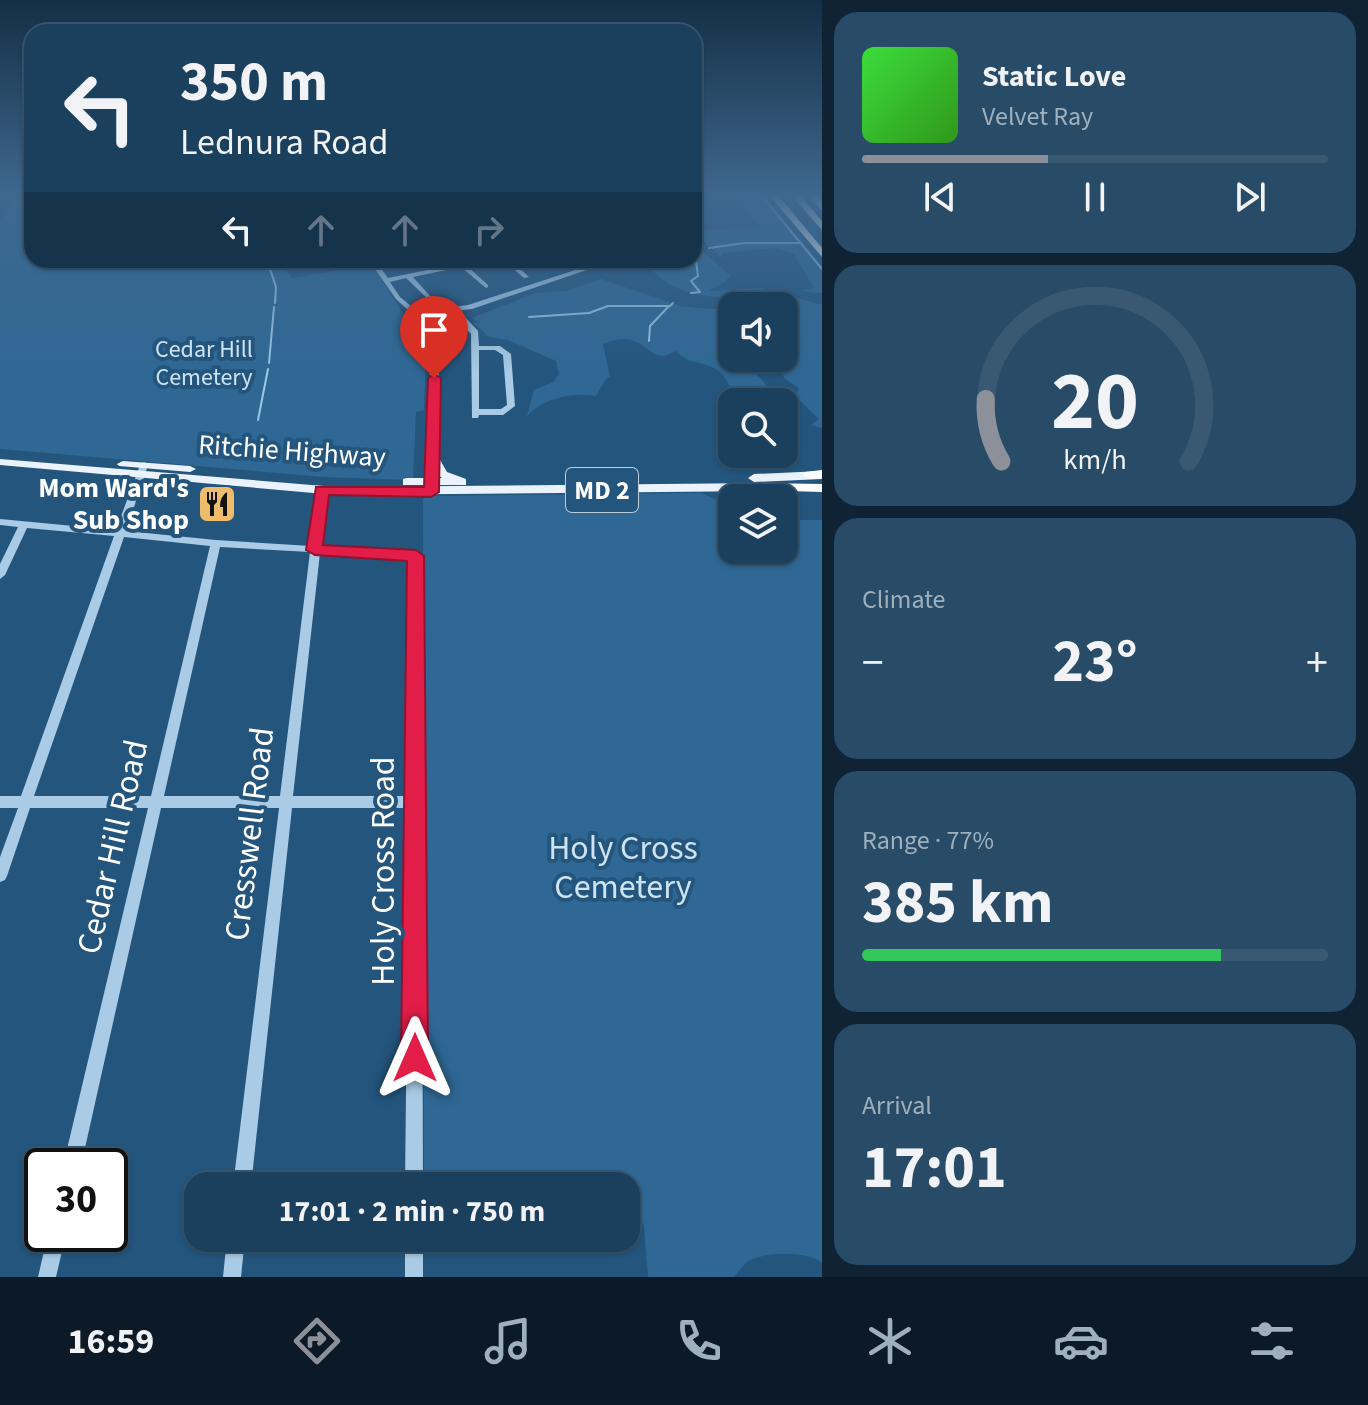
<!DOCTYPE html>
<html lang="en">
<head>
<meta charset="utf-8">
<style>
	body { margin:0; font-family:"Source Sans 3",sans-serif; background:#284b67; color:#f1f3f6; height:100vh; display:flex; flex-direction:column; font-size:30px; white-space:nowrap }
	* { box-sizing:border-box; margin:0 }
	p { font-size:26px; color:#a0afbc }
	.icon { flex:none; width:44px; height:44px; fill:none; stroke:currentColor; stroke-width:2; stroke-linecap:round; stroke-linejoin:round }
	.map { position:relative; flex:1; overflow:hidden }
	.details { display:flex; flex-direction:column; gap:12px; padding:12px; background:#0f2334; width:546px }
	.details>* { flex:none }
	.hud { position:absolute; left:24px; top:24px; width:678px; height:244px; border-radius:24px; box-shadow:0 2px 6px #0004,0 0 0 2px #395973; background:#1b405e; color:#f1f3f6; overflow:hidden }
	.controls { position:absolute; left:718px; top:292px; display:grid; gap:16px }
	.controls a { display:grid; place-items:center; width:80px; height:80px; border-radius:16px; background:#1b405e; box-shadow:0 2px 6px #0004,0 0 0 2px #395973; font-size:40px }
	.speed { position:absolute; left:24px; top:1148px; display:flex; gap:16px; font-size:40px; font-weight:700; text-align:center }
	.speed>* { display:grid; place-content:center; width:104px; height:104px; border-radius:50%; background:#1b405e; box-shadow:0 2px 6px #0004,0 0 0 2px #395973; line-height:1 }
	.speed .limit { border:4px solid #111; border-radius:12px; background:#fff; color:#111 }
	.pin { position:absolute; display:grid; place-items:center; width:68px; height:68px; color:#fff; margin:-82px -34px; border-radius:50% 50% 50% 0; rotate:-45deg; box-shadow:0 0 8px #0007 }
	.pin .icon { rotate:45deg }
	.me { position:absolute; width:88px; margin:-44px; rotate:0deg; stroke-linejoin:round; filter:drop-shadow(0 0 6px #0008) }
	.turn { display:flex; align-items:center; gap:28px; height:168px; padding:0 24px; font-size:36px }
	.turn .icon { width:104px; height:104px; stroke-width:2.5 }
	.turn b { display:block; font-size:56px; line-height:68px }
	.lanes { display:flex; align-items:center; height:76px; padding:0 24px; background:#0003; justify-content:center; gap:40px; direction:ltr }
	.lanes .off { opacity:.35 }
	.big { font-size:60px; font-weight:700; line-height:1.1 }
	.details .card { flex:1; display:flex; flex-direction:column; justify-content:center; gap:12px; min-width:0; padding:0 28px; border-radius:24px; background:#284b67 }
	.details .dial { align-items:center; gap:0 }
	.dial svg { height:208px; overflow:visible; fill:none; stroke:#395973; stroke-width:7; stroke-linecap:round; text-anchor:middle }
	.dial text { fill:#f1f3f6; stroke:none }
	.song { display:flex; align-items:center; gap:24px }
	.cover { width:96px; height:96px; border-radius:12px; background:linear-gradient(135deg,hsl(120 70% 55%),hsl(110 70% 35%)) }
	.played { height:8px; border-radius:4px; background:linear-gradient(90deg,#8c9099 40%,#395973 40%) }
	.keys { display:flex; justify-content:space-around; direction:ltr }
	.heat { display:flex; justify-content:space-between; align-items:center; font-size:44px; direction:ltr }
	.charge { height:12px; border-radius:6px; background:linear-gradient(90deg,#34c759 77%,#395973 0) }
	.trip { position:absolute; left:184px; top:1172px; width:456px; height:80px; border-radius:24px; background:#1b405e; box-shadow:0 2px 6px #0004,0 0 0 2px #395973; font-weight:700; line-height:80px; text-align:center }
	.tabs { display:flex; height:128px; justify-content:space-around; align-items:center; background:#0b1a26; color:#a0afbc }
	.tabs .icon { width:56px; height:56px }
	.tabs .on { color:#8c9099 }
	.tabs b { font-size:36px; color:#f1f3f6 }
	main { display:flex; flex:1; min-height:0 }
	.map>svg:first-child { display:block }
	.green { fill:#2f6895; fill-rule:evenodd }
	.lines { fill:none; stroke-linecap:round; stroke-linejoin:round }
	.stream { stroke:#9dc7e6; stroke-width:2 }
	.minor { fill:#a9cbe5; fill-rule:evenodd }
	.major { fill:#eaf3fd; fill-rule:evenodd }
	.highway { fill:#fff; fill-rule:evenodd }
	.route { fill:#e11d48; stroke:#92132f; stroke-width:2 }
	.labels { text-anchor:middle; dominant-baseline:central; stroke-width:8; stroke-linejoin:round; paint-order:stroke }
	.far-park-label { font-size:24px; fill:#cce3f4; stroke:#24557d }
	.shield { fill:#24557d; stroke:#bdccd8; stroke-width:2 }
	.shield-label { font-size:26px; font-weight:bold; fill:#fff }
	.street-label { font-size:28px; fill:#fff; stroke:#24557d }
	.poi-label { font-size:28px; font-weight:bold; fill:#fff; stroke:#24557d; text-anchor:end }
	.near-street-label { font-size:34px; fill:#fff; stroke:#24557d }
	.near-park-label { font-size:34px; fill:#cce3f4; stroke:#24557d }
</style>
</head>
<body>
<main>
<div class="map">
<svg width="822" height="1277" viewBox="0 0 822 1277">
	<rect width="100%" height="100%" fill="#24557d"/>
	<g class="green">
		<polygon points="18,195 32,195 32,260 248,260 260,271 259,260 279,260 292,278 372,265 421,342 426,356 424,410 416,412 413,480 324,477 0,449 0,222"/>
		<polygon points="739,195 765,195 822,266 822,293 799,291 814,288 794,254 774,248 723,253 721,257 696,235 694,231 760,227 742,206 743,201"/>
		<path d="M694 244 730 275 725 282 708 291 765 288C732 305 668 298 648 264L655 260H694Z"/>
		<path d="M601 279 681 306 698 308 715 309 767 298 777 292 822 305V428L811 425 819 419 795 396 799 388 784 378 782 370 756 368 755 365 742 362C752 372 771 382 772 402H736C730 392 730 382 721 373 708 360 688 366 676 351 672 352 669 355 664 356 646 358 642 328 603 344L610 377 606 379 596 396C572 392 544 398 527 416L534 390 554 382 559 374 556 361 508 340 489 337 473 322 481 324 472 318 535 293 566 291ZM732 306H784V358H732Z"/>
		<path d="M701 493 732 506V550H784V520H822V1263C809 1251 762 1251 747 1262 742 1266 738 1272 734 1277H648L644 1227 639 1213 626 1212V1186H424L423 496Z"/>
	</g>
	<g class="lines">
		<g class="stream">
			<polyline points="761,195 822,269"/>
			<polyline points="709,248 745,243 800,243"/>
			<polyline points="267,260 276,287 275,303"/>
			<polyline points="691,293 700,292 691,281 698,276 696,261 699,250"/>
			<polyline points="529,317 589,313 608,306 670,306 673,303"/>
			<polyline points="649,341 650,326 669,306"/>
			<polyline points="269,363 274,307"/>
			<polyline points="258,420 268,369"/>
		</g>
		<g class="minor">
			<path d="M325 260H333L339 263 375 260 388 278 477 260H490L467 266 488 285V287L486 288 461 267 413 277 431 297 433 298 429 300 406 278 390 282 400 297 422 315 436 309 468 305 606 260H616L472 309 454 311 463 315 478 331 479 346H500L511 354 515 406 503 415H479L478 418H472L471 334 462 324 446 331 432 329 439 347 436 491 431 494 426 491 431 347 421 322 396 299 370 262 338 267ZM438 313 449 314 456 318V322L442 326 428 322V318ZM479 350H495L503 355 507 405 501 409H479Z"/>
			<polygon points="503,260 510,260 529,277 524,278"/>
			<path d="M144 462 148 465 126 531 216 540 311 546 317 490 322 487 327 490 320 546 416 553 421 556 423 1186H405L409 808H292L251 1186H233L279 808H161L81 1166H63L148 808H30L7 876 5 880 0 882V857L18 808H0V796H21L114 536 27 528 5 575 0 579V564L18 527 0 525V519L116 530 140 465ZM124 537 210 546 151 796H34ZM220 547 310 552 280 796H164ZM320 553 411 559 409 796H293Z"/>
			<polygon points="48,1234 66,1234 56,1277 38,1277"/>
			<polygon points="227,1238 245,1238 241,1277 223,1277"/>
			<rect x="405" y="1238" width="18" height="39"/>
		</g>
		<g class="major">
			<polygon points="432,452 436,453 447,472 466,479 466,485 403,485 403,479 407,478 442,478 436,474 426,455"/>
			<polygon points="0,459 336,487 770,483 776,487 770,491 336,495 0,465"/>
			<polygon points="123,461 190,466 196,469 190,472 119,466 117,464"/>
			<polygon points="822,471 822,479 754,482 748,478 754,474"/>
		</g>
		<g class="highway">
			<polygon points="769,195 778,195 822,248 822,257"/>
			<polygon points="791,195 800,195 822,221 822,230"/>
			<polygon points="808,195 817,195 822,202 822,211"/>
			<polygon points="822,470 822,478 810,479 803,475 805,472"/>
			<polygon points="759,483 822,484 822,492 754,490 754,484"/>
		</g>
	</g>
	<linearGradient id="sky" x2="0" y2="1"><stop stop-color="#142f45"/><stop offset="0.52" stop-color="#3f688f"/><stop offset="1" stop-color="#3f688f" stop-opacity="0"/></linearGradient>
	<rect width="822" height="374" fill="url(#sky)"/>
	<polygon class="route" points="434,374 441,378 439,492 431,497 329,495 323,545 416,550 424,556 428,1058 424,1067 415,1071 405,1067 401,1058 407,561 315,555 306,550 316,487 424,487 428,378"/>
	<defs>
		<g id="restaurant-square" transform="scale(2)"><rect x="-9" y="-9" width="18" height="18" rx="4" fill="#efbc6d" stroke="#24557d"/><path d="M-5-6h1v4h1v-4h1v4h1v-4h1v5L-1.5 .5V6h-2V.5L-5-1ZM5-6V6H3V1.5H1.5Q1.5-4 5-6Z" fill="#111"/></g>
	</defs>
	<g fill-rule="evenodd">
		<use href="#restaurant-square" x="217" y="504"/>
	</g>
	<g class="labels">
		<g class="far-park-label">
			<text x="204" y="349">Cedar Hill<tspan x="204" dy="28">Cemetery</tspan></text>
		</g>
		<rect class="shield" x="566" y="468" width="72" height="44" rx="6"/>
		<g class="shield-label">
			<text x="602" y="490">MD 2</text>
		</g>
		<g class="street-label">
			<text transform="translate(292 451) rotate(4)">Ritchie Highway</text>
		</g>
		<g class="poi-label">
			<text x="189" y="488">Mom Ward's<tspan x="189" dy="32">Sub Shop</tspan></text>
		</g>
		<g class="near-street-label">
			<text transform="translate(250 834) rotate(-83)">Cresswell Road</text>
			<text transform="translate(113 847) rotate(-77)">Cedar Hill Road</text>
			<text transform="translate(383 871) rotate(-90)">Holy Cross Road</text>
		</g>
		<g class="near-park-label">
			<text x="623" y="848">Holy Cross<tspan x="623" dy="39">Cemetery</tspan></text>
		</g>
	</g>
</svg>
<div class="controls">
<a><svg class="icon" aria-label="sound" viewBox="0 0 24 24"><path d="M4 9h4l5-4v14l-5-4H4zM17 9q2 3 0 6"/></svg></a>
<a><svg class="icon" aria-label="search" viewBox="0 0 24 24"><circle cx="10" cy="10" r="6"/><path d="M15 15l6 6"/></svg></a>
<a><svg class="icon" aria-label="layers" viewBox="0 0 24 24"><path d="M12 4l9 5-9 5-9-5zM3 14l9 5 9-5"/></svg></a>
</div>
<div class="speed"><div class="limit">30</div></div>
<div class="pin" style="left:434px;top:378px;background:#d93025"><svg class="icon" aria-label="arrive" viewBox="0 0 24 24"><path d="M6 21V4h12l-3 4 3 4H6"/></svg></div>
<svg class="me" style="left:415px;top:1058px" viewBox="-20 -20 40 40"><path d="M0-17L14 15 0 8-14 15z" fill="#e11d48" stroke="#fff" stroke-width="4"/></svg>
<div class="trip">17:01 · 2 min · 750 m</div>
<div class="hud">
<div class="turn"><svg class="icon" aria-label="left" viewBox="0 0 24 24"><path d="M17 20v-9H6M10 6l-5 5 5 5"/></svg><div><b>350 m</b>Lednura Road</div></div>
<div class="lanes"><svg class="icon" aria-label="left" viewBox="0 0 24 24"><path d="M17 20v-9H6M10 6l-5 5 5 5"/></svg><svg class="icon off" aria-label="ahead" viewBox="0 0 24 24"><path d="M12 20V5M6 11l6-6 6 6"/></svg><svg class="icon off" aria-label="ahead" viewBox="0 0 24 24"><path d="M12 20V5M6 11l6-6 6 6"/></svg><svg class="icon off" aria-label="right" viewBox="0 0 24 24"><path d="M7 20v-9h11M14 6l5 5-5 5"/></svg></div>
</div>
</div>
<section class="details">
<div class="card">
<div class="song"><i class="cover"></i><div><b>Static Love</b><p>Velvet Ray</p></div></div>
<div class="played"></div>
<div class="keys"><svg class="icon" aria-label="previous" viewBox="0 0 24 24"><path d="M18 5L8 12l10 7zM5 5v14"/></svg><svg class="icon" aria-label="pause" viewBox="0 0 24 24"><path d="M8 5v14M16 5v14"/></svg><svg class="icon" aria-label="next" viewBox="0 0 24 24"><path d="M6 5l10 7-10 7zM19 5v14"/></svg></div>
</div>
<div class="card dial"><svg viewBox="0 0 100 80">
<path d="M14 69A42 42 0 1 1 86 69"/>
<path d="M14 69A42 42 0 0 1 8 45" stroke="#8c9099"/>
<text x="50" y="56" font-size="32" font-weight="700">20</text>
<text x="50" y="72" font-size="11">km/h</text>
</svg></div>
<div class="card"><p>Climate</p>
<div class="heat"><a>−</a><b class="big">23°</b><a>+</a></div>
</div>
<div class="card"><p>Range · 77%</p><b class="big">385 km</b><div class="charge"></div></div>
<div class="card"><p>Arrival</p><b class="big">17:01</b></div>
</section>
</main>
<nav class="tabs">
<b>16:59</b>
<svg class="icon on" aria-label="directions" viewBox="0 0 24 24"><path d="M12 3l9 9-9 9-9-9zM9 14v-3h6M13 9l2 2-2 2"/></svg>
<svg class="icon" aria-label="music" viewBox="0 0 24 24"><path d="M9 18V5l10-2v13"/><circle cx="6" cy="18" r="3"/><circle cx="16" cy="16" r="3"/></svg>
<svg class="icon" aria-label="phone" viewBox="0 0 24 24"><path d="M5 4h4l2 5-3 2q2 4 5 5l2-3 5 2v4C11 20 4 13 5 4z"/></svg>
<svg class="icon" aria-label="climate" viewBox="0 0 24 24"><path d="M12 3v18M4 7l16 10M4 17L20 7"/></svg>
<svg class="icon" aria-label="car" viewBox="0 0 24 24"><path d="M5 17H2v-5l4-1 3-4h7l3 4 3 1v5h-3M9 17h6M6 11h13"/><circle cx="7" cy="17" r="2"/><circle cx="17" cy="17" r="2"/></svg>
<svg class="icon" aria-label="filters" viewBox="0 0 24 24"><path d="M4 7h16M4 17h16"/><circle cx="9" cy="7" r="2"/><circle cx="15" cy="17" r="2"/></svg>
</nav>
</body>
</html>
